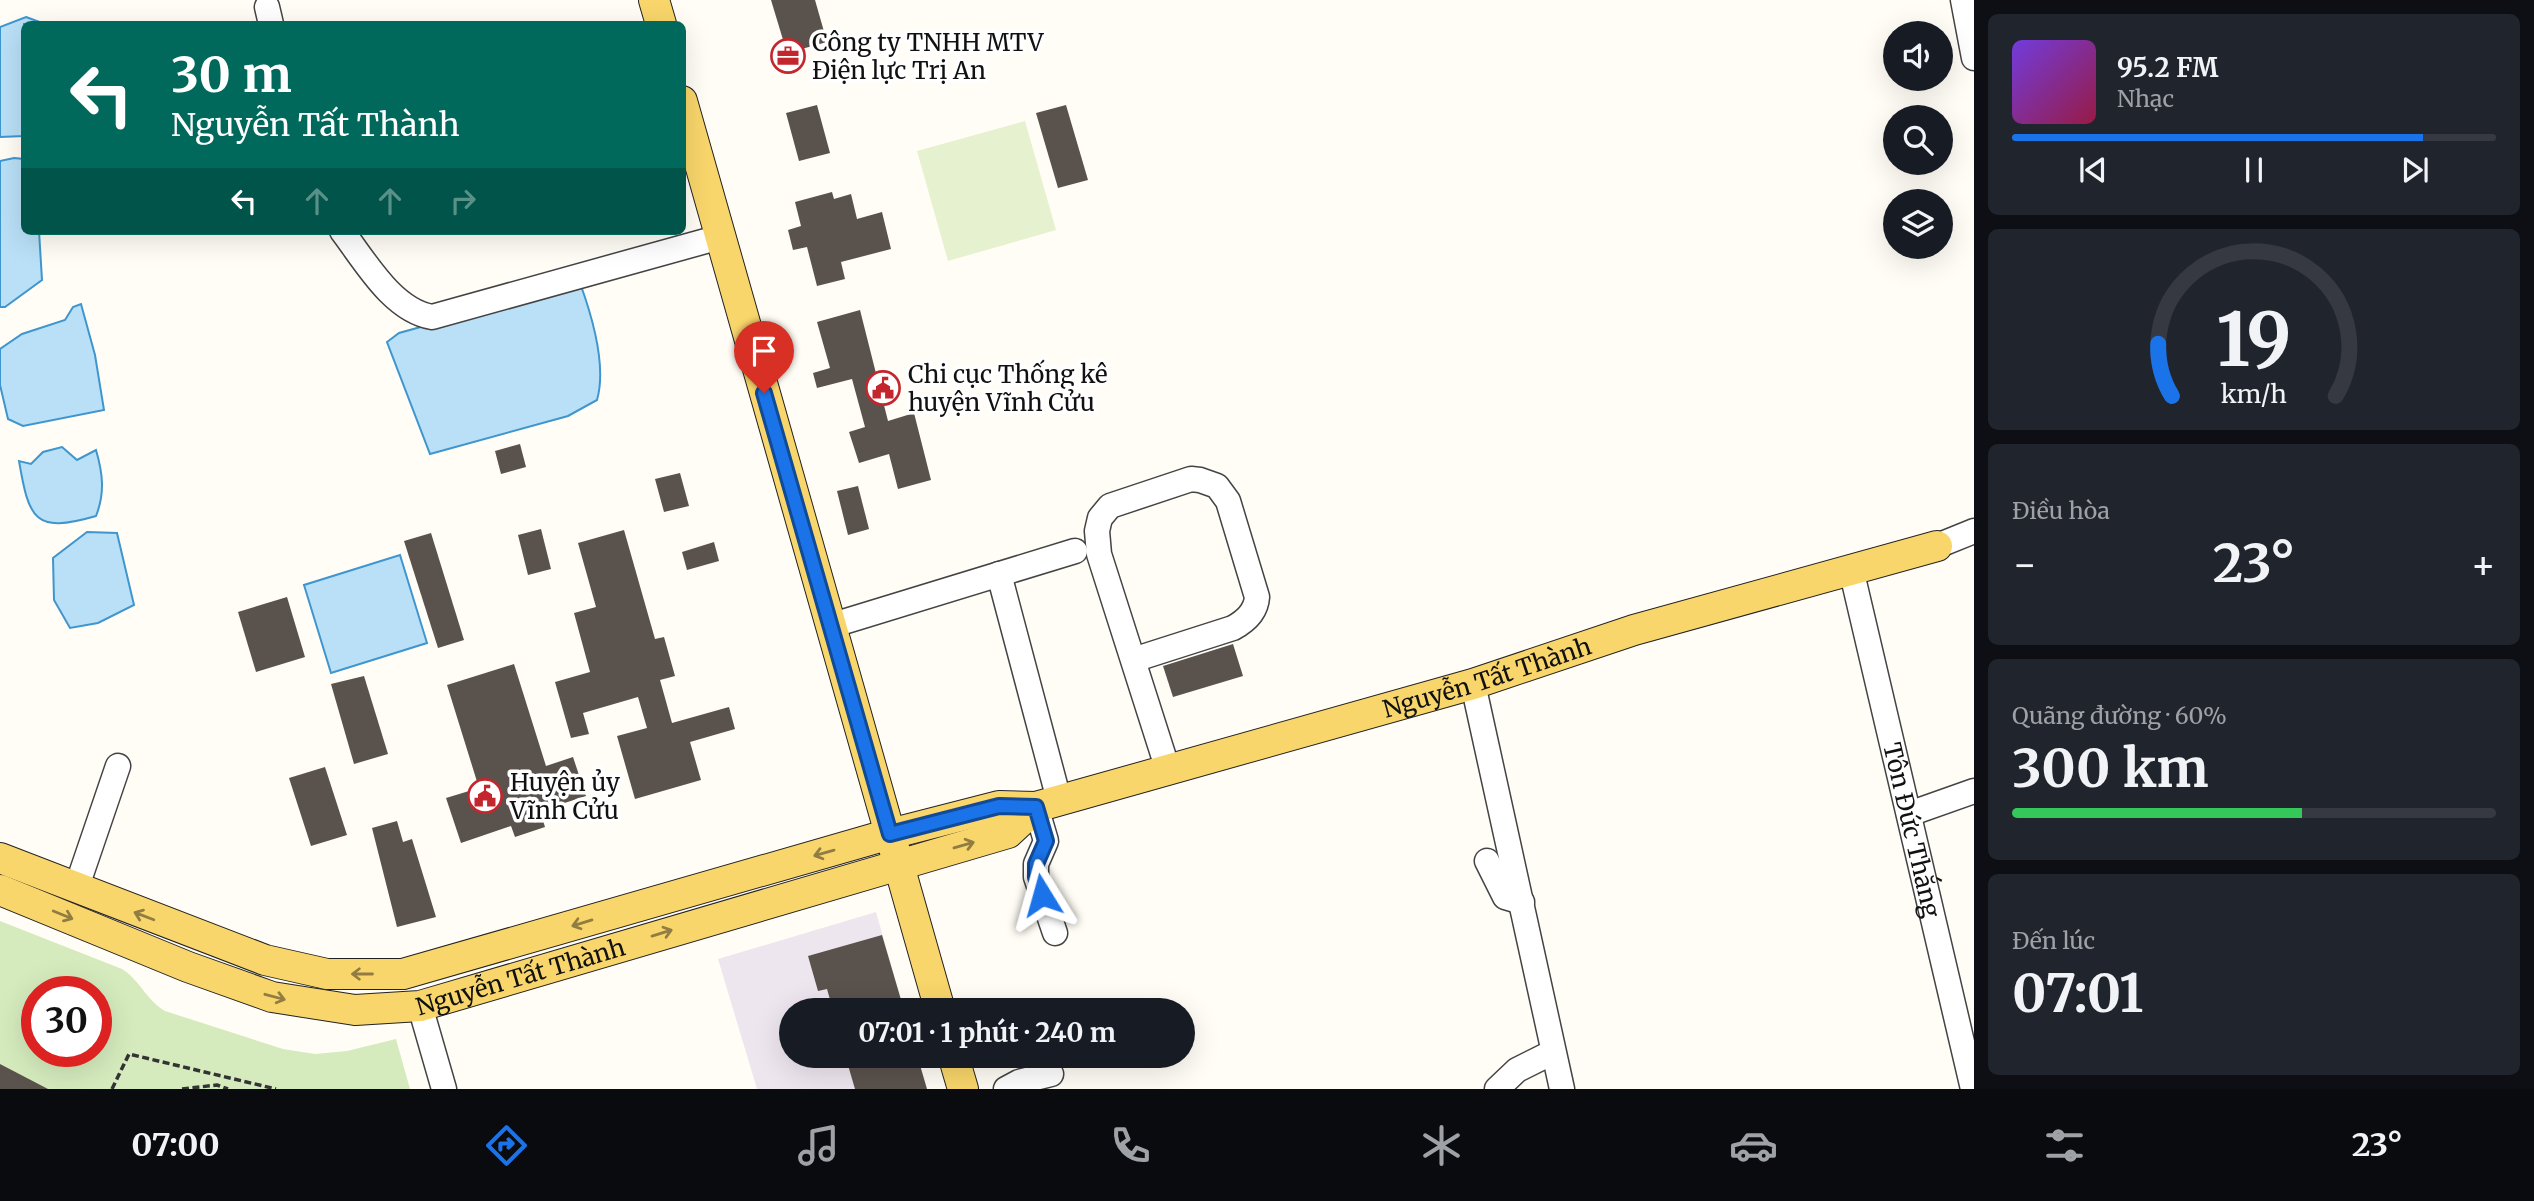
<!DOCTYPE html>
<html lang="vi">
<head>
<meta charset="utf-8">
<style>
	body { margin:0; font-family:Merriweather,serif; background:#20242c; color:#f1f3f6; height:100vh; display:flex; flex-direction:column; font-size:26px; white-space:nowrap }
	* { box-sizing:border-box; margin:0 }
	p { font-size:23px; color:#9ea1a6 }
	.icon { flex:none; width:38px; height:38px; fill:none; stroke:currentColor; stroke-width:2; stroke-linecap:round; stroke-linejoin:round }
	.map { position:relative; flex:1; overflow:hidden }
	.details { display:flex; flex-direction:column; gap:14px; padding:14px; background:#0d0f14; width:560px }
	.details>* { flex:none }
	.hud { position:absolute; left:21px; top:21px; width:665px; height:214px; border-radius:10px; box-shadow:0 7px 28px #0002; background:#00695c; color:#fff; overflow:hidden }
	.tools { position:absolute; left:1883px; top:21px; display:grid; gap:14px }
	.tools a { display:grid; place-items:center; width:70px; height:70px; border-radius:50%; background:#171b24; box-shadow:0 7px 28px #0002; font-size:35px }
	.speed { position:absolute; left:21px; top:976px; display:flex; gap:14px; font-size:35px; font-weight:700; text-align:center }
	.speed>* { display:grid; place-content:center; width:91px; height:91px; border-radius:50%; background:#171b24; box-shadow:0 7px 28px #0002; line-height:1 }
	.speed .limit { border:10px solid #d22; background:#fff; color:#111 }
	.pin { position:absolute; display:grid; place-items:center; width:60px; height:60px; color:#fff; margin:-72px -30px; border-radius:50% 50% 50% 0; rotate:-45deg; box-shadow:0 0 7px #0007 }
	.pin .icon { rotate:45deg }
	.me { position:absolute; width:77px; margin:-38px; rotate:352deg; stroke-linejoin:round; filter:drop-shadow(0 0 5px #0008) }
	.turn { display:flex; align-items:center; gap:24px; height:147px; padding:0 35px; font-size:32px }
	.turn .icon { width:91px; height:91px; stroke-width:2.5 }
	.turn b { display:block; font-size:49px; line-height:60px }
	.lanes { display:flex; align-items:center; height:66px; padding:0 35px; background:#0003; justify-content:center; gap:35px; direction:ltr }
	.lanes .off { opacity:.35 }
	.big { font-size:52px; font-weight:700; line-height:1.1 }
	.details .card { flex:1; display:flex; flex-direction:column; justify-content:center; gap:10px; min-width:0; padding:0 24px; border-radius:10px; background:#20242c }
	.details .dial { align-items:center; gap:0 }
	.dial svg { height:182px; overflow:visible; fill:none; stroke:#363941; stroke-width:7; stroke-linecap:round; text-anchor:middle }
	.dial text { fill:#f1f3f6; stroke:none }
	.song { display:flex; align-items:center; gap:21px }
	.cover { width:84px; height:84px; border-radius:10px; background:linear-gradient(135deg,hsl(260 70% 55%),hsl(340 70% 35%)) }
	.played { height:7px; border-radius:4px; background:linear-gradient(90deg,#1a73e8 85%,#363941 85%) }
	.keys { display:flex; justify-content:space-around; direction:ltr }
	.heat { display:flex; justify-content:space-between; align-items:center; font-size:38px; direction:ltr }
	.charge { height:10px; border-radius:5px; background:linear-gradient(90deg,#34c759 60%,#363941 0) }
	.trip { position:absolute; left:779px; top:998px; width:416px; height:70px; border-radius:35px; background:#171b24; box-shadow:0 7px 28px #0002; font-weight:700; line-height:70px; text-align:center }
	.tab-bar { display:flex; height:112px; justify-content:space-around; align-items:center; background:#090b0e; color:#9ea1a6 }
	.tab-bar .icon { width:49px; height:49px }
	.tab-bar .selected { color:#1a73e8 }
	.tab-bar b { font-size:32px; color:#f1f3f6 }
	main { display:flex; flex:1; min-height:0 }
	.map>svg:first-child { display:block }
	.industrial { fill:#eee6ef }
	.green { fill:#d5ebbd; fill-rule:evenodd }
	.pitch { fill:#e6f2cf }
	.water { fill:#b9e0f7; stroke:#3f96cf; stroke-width:2 }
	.building { fill:#5a524d }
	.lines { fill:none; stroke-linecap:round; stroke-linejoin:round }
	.minor-casing { stroke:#444; stroke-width:27 }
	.major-casing { stroke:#222; stroke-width:32 }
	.path { stroke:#333; stroke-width:3.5; stroke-dasharray:7 3.5; stroke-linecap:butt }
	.minor { stroke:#fff; stroke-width:24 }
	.major { stroke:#f9d66b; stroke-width:30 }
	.oneway { stroke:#917d42 }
	.route-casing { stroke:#114b97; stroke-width:18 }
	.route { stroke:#1a73e8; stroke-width:12 }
	.labels { text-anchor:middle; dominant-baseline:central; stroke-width:7; stroke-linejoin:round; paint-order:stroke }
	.poi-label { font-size:24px; fill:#111; stroke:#fff; text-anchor:start }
	.street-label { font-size:24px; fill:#111; stroke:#fff }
</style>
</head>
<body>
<main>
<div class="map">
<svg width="1974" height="1089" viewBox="0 0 1974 1089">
	<rect width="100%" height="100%" fill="#fffdf5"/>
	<polygon class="industrial" points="876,912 904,1010 791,1010 791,1055 917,1055 927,1089 757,1089 718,959"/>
	<path class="green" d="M0 921 122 969C140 980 146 1000 165 1011L283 1049 315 1054 347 1051 396 1039 410 1089H0ZM37 992H96V1052H37Z"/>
	<polygon class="pitch" points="1025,121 1056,230 948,261 917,151"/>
	<g class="water">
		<polygon points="26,17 45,24 24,24 24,136 0,137 0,27"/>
		<polygon points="14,158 24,159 24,231 39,231 42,280 5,307 0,307 0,161"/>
		<path d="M580 283C592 316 607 365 597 400L568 416 430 454 387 342 399 333Z"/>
		<polygon points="81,304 95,355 104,410 23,426 8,419 0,385 0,349 22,334 65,320 73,307"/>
		<path d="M62 447 77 460 96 450C103 474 105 493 96 516 34 534 29 519 19 461L31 464 43 452Z"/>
		<polygon points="87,532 117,533 134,605 98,623 70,628 54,600 53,558"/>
		<polygon points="400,555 427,643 331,673 304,585"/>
	</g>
	<g class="building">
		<polygon points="771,0 815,0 827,42 787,53"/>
		<polygon points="817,105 830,153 799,161 786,113"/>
		<polygon points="1066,105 1088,180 1058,188 1036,113"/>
		<polygon points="832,192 834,199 851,194 857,219 882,212 891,249 841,262 845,279 817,286 807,247 793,250 788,230 801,226 795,202"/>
		<polygon points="860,310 888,421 914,413 931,480 898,489 889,454 859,463 849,432 865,427 852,379 817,388 813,373 830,368 817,322"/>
		<polygon points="520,444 526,467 501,474 495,451"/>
		<polygon points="680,473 689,506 664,512 655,479"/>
		<polygon points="858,486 869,529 848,535 837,491"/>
		<polygon points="541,529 551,569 528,575 518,535"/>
		<polygon points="624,530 655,639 664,637 675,676 660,680 672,723 729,707 735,729 690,742 701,780 635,799 617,736 647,728 638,697 583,713 589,734 571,738 555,682 590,672 574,613 596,607 578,543"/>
		<polygon points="431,533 464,640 438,648 404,541"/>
		<polygon points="714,542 719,561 687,570 682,552"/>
		<polygon points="287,597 305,657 256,672 238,612"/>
		<polygon points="1233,644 1243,676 1173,697 1163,666"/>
		<polygon points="514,664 546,766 573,757 586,796 540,811 545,827 515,837 511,826 461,843 446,798 479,788 447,685"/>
		<polygon points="364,676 388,754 354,764 331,684"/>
		<polygon points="325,767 347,835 311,846 289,778"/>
		<polygon points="397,821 403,842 412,839 436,917 397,927 372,828"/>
		<polygon points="882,935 904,1010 833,1010 827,989 818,991 808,956"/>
		<polygon points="845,1055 917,1055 927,1089 855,1089"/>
		<polygon points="0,1064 48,1089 0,1089"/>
	</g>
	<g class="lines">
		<g class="minor-casing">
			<g id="minor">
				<polyline points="1963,0 1974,58"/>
				<polyline points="267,7 271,24"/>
				<path d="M342 231C365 261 392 310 432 317L720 237"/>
				<polyline points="1937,546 1974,531"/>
				<path id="s1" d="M1851 569 1973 1089"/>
				<polyline points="999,574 1059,800"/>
				<polyline points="830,626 1075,551"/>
				<path d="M1133 660 1233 628C1246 621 1256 612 1257 597L1228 501 1217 486 1200 480 1191 479 1110 506 1100 518 1097 531 1099 554 1168 770"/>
				<polyline points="1473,684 1562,1089"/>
				<polyline points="1036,807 1046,841 1036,864 1036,877 1055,933"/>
				<polyline points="1909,814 1974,791"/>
				<polyline points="1487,861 1505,897 1522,902"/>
				<polyline points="76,889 118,766"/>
				<polyline points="420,1006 444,1089"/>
				<polyline points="1006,1089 1019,1082 1051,1074"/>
				<polyline points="1497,1089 1517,1070 1553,1052"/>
			</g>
		</g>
		<g class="major-casing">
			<g id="major">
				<polyline points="654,0 661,24"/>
				<polyline points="682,101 940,1010"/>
				<path id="s2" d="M0 858 265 960 327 974H403L890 834 999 806 1036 807 1473 684 1634 630 1937 546"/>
				<path id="s3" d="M0 890 188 967 272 997 355 1010 420 1006 1008 833 1036 807"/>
				<polyline points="953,1055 963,1089"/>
			</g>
		</g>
		<g class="path">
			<polyline points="112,1089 129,1054 276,1089"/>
			<polyline points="182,1089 217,1085 228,1089"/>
		</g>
		<use href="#minor" class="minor"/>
		<use href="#major" class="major"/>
	</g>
	<defs><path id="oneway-shaft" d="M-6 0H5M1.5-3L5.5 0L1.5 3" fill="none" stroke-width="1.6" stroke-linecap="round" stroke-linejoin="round" transform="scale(1.75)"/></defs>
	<g class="oneway">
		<use href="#oneway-shaft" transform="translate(964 845) rotate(-16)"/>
		<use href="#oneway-shaft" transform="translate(824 853) rotate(164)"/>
		<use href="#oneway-shaft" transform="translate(63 915) rotate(22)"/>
		<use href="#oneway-shaft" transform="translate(144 916) rotate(-159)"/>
		<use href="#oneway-shaft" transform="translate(582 923) rotate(163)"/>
		<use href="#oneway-shaft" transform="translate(662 933) rotate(-17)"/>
		<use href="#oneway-shaft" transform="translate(362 974) rotate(-180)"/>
		<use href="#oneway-shaft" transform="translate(275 997) rotate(15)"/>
	</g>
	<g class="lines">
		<g class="route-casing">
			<polyline id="route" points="764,393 890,834 999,806 1036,807 1046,841 1036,864 1036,877 1042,895"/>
		</g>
		<use href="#route" class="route"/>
	</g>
	<defs>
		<g id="office-ring" transform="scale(1.75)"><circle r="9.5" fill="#fff" stroke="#c4262e" stroke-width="1.5"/><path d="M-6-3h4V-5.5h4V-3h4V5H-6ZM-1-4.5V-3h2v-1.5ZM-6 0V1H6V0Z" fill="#c4262e"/></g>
		<g id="civic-ring" transform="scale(1.75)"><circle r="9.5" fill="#fff" stroke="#c4262e" stroke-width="1.5"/><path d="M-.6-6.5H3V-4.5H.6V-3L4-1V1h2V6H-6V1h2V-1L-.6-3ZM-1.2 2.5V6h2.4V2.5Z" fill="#c4262e"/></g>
	</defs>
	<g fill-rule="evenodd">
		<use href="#office-ring" x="788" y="56"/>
		<use href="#civic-ring" x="883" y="388"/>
		<use href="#civic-ring" x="485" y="796"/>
	</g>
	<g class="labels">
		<g class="poi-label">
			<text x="812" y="42">Công ty TNHH MTV<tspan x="812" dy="28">Điện lực Trị An</tspan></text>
			<text x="908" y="374">Chi cục Thống kê<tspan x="908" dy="28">huyện Vĩnh Cửu</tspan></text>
			<text x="510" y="782">Huyện ủy<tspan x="510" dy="28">Vĩnh Cửu</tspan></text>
		</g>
		<g class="street-label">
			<text stroke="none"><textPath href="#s2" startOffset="1549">Nguyễn Tất Thành</textPath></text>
			<text stroke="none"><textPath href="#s1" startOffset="268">Tôn Đức Thắng</textPath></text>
			<text stroke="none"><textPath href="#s3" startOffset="546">Nguyễn Tất Thành</textPath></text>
		</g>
	</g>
</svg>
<div class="tools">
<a><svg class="icon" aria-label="sound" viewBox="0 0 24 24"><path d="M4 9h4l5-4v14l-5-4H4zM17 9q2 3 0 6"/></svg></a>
<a><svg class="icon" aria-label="search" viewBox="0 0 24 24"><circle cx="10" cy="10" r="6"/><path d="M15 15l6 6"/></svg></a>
<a><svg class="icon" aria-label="layers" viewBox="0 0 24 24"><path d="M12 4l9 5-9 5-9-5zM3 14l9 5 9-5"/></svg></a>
</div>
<div class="speed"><div class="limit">30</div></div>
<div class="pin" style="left:764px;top:393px;background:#d93025"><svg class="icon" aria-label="arrive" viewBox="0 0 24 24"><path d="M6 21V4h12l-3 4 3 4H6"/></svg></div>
<svg class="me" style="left:1042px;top:895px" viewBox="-20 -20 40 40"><path d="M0-17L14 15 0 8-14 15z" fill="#1a73e8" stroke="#fff" stroke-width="4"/></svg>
<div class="trip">07:01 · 1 phút · 240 m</div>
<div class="hud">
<div class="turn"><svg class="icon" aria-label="left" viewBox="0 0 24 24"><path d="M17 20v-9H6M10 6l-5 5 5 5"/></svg><div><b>30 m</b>Nguyễn Tất Thành</div></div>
<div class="lanes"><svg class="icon" aria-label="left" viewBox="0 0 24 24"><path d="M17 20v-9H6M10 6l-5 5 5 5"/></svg><svg class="icon off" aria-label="ahead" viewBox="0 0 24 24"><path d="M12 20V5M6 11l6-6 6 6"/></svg><svg class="icon off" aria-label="ahead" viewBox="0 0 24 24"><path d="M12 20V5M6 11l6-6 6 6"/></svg><svg class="icon off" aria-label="right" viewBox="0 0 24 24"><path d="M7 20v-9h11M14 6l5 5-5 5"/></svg></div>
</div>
</div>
<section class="details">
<div class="card">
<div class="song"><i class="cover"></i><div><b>95.2 FM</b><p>Nhạc</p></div></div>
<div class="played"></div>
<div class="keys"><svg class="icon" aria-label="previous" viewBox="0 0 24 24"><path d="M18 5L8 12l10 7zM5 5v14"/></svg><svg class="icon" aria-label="pause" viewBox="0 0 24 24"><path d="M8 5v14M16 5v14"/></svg><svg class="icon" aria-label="next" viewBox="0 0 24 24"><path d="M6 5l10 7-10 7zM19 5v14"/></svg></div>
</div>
<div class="card dial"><svg viewBox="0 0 100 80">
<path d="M14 69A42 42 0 1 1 86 69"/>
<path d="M14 69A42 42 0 0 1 8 46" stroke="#1a73e8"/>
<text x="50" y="56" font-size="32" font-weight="700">19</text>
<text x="50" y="72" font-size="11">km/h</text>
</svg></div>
<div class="card"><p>Điều hòa</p>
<div class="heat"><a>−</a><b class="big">23°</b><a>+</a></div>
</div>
<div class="card"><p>Quãng đường · 60%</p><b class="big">300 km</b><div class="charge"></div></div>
<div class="card"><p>Đến lúc</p><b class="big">07:01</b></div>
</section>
</main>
<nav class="tab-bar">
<b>07:00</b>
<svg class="icon selected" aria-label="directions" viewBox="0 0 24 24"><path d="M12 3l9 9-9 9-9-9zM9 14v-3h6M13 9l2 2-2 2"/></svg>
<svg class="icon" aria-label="music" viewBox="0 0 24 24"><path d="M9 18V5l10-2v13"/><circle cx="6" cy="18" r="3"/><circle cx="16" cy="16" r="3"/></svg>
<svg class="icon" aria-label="phone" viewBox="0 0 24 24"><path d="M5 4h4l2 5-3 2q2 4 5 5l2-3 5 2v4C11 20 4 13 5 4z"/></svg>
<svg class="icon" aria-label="climate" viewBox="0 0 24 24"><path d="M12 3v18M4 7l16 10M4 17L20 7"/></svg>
<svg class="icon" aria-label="car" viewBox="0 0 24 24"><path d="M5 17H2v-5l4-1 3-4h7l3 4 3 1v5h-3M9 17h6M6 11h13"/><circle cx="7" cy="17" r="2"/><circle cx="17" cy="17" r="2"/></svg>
<svg class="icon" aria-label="filters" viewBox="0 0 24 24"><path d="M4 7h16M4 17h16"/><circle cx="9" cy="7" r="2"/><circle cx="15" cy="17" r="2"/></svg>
<b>23°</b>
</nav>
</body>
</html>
